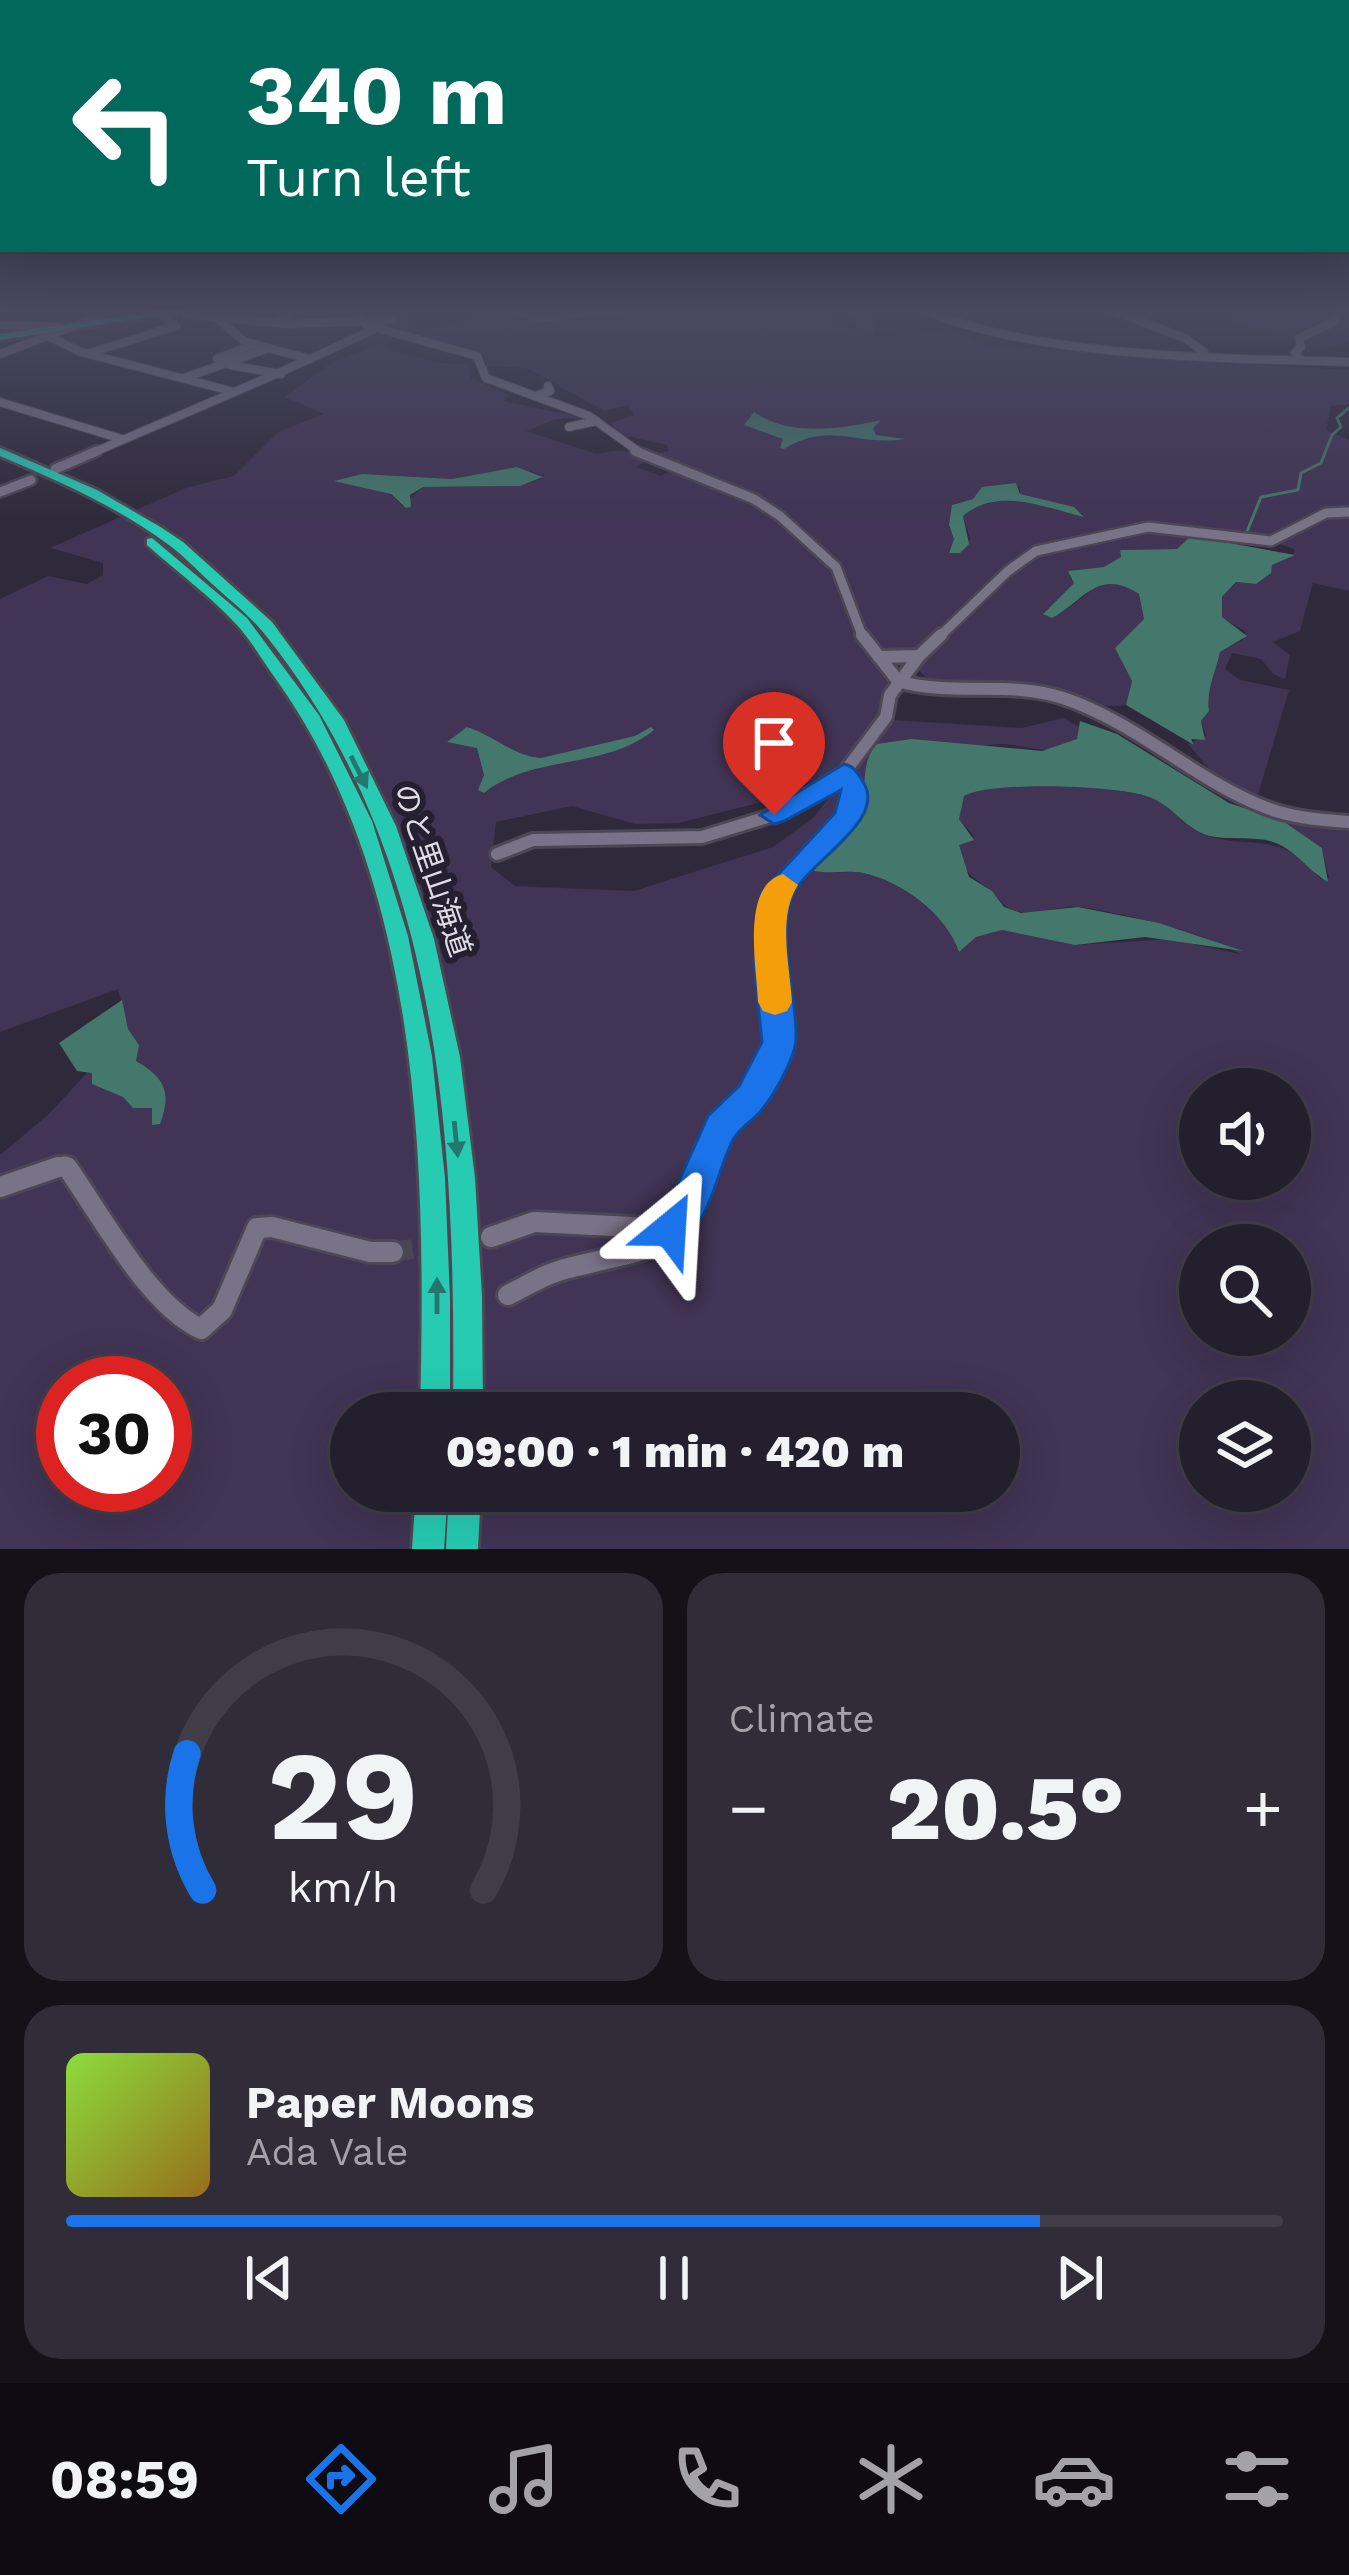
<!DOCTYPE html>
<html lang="en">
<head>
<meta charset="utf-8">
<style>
	body { margin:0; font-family:"Work Sans","Noto Sans JP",sans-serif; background:#302c38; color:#f1f3f6; height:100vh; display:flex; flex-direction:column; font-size:45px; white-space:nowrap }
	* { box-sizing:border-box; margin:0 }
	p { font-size:39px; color:#a3a2a9 }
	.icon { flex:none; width:66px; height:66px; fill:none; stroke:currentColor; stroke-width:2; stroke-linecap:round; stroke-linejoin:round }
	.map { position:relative; height:1549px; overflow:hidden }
	.details { display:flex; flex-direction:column; gap:24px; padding:24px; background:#141118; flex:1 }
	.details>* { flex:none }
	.top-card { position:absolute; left:0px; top:0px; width:1350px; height:252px; box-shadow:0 12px 48px #0002,0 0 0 3px #413d48; background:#00695c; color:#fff; overflow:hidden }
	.controls { position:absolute; left:1179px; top:1068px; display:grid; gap:24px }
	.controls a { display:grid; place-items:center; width:132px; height:132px; border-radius:50%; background:#241f2c; box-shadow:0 12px 48px #0002,0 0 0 3px #413d48; font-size:60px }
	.speed { position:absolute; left:36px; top:1356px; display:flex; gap:24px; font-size:60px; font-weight:700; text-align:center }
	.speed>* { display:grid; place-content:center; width:156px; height:156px; border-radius:50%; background:#241f2c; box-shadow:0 12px 48px #0002,0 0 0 3px #413d48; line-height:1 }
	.speed .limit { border:18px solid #d22; background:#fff; color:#111 }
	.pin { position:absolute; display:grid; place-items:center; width:102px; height:102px; color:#fff; margin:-123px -51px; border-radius:50% 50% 50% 0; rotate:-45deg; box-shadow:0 0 12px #0007 }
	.pin .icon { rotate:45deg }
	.me { position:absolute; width:132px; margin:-66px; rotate:27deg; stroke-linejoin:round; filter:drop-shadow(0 0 9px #0008) }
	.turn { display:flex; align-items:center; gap:42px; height:252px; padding:0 48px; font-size:54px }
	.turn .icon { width:156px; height:156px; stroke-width:2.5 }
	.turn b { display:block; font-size:84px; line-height:102px }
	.big { font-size:90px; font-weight:800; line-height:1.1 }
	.details .tile { flex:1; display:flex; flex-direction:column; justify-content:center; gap:18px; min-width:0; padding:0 42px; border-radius:36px; background:#302c38 }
	.details .dial { align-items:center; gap:0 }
	.dial svg { height:312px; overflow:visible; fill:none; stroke:#413d48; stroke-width:7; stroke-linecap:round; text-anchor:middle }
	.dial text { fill:#f1f3f6; stroke:none }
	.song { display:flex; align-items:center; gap:36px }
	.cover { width:144px; height:144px; border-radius:18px; background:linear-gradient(135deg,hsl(90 70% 55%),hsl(40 70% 35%)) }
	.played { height:12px; border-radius:6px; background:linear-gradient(90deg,#1a73e8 80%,#413d48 80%) }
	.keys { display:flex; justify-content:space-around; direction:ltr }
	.heat { display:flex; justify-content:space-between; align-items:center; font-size:66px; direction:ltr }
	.details .tiles { flex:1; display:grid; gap:24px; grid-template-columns:1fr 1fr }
	.tile:last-child { grid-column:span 2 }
	.trip { position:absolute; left:330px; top:1392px; width:690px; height:120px; border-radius:60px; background:#241f2c; box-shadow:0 12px 48px #0002,0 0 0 3px #413d48; font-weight:800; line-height:120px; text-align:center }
	.tabs { display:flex; height:192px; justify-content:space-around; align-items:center; background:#0e0c12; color:#a3a2a9 }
	.tabs .icon { width:84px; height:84px }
	.tabs .selected { color:#1a73e8 }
	.tabs b { font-size:54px; color:#f1f3f6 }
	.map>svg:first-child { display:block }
	.green { fill:#413454; fill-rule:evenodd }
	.water { fill:#44786c }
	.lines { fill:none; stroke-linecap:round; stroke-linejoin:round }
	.stream { stroke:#44786c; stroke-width:3 }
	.minor-tunnel { stroke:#4a4455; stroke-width:20; stroke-dasharray:20 9; stroke-linecap:butt }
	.minor-far4-casing { stroke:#4c4655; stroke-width:10 }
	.minor-far3-casing { stroke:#4c4655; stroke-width:14 }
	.minor-far2-casing { stroke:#4c4655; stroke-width:18 }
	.minor-far1-casing { stroke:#4c4655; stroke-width:21 }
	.minor-casing { stroke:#4c4655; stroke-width:26 }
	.highway-casing { stroke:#4c4655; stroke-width:6 }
	.minor-far4 { stroke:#7a7287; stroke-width:8 }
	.minor-far3 { stroke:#7a7287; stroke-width:9 }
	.minor-far2 { stroke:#7a7287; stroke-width:12 }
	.minor-far1 { stroke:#7a7287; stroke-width:15 }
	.minor { stroke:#7a7287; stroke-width:20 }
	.highway { fill:#26cbb1; fill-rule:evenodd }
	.oneway { fill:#267571 }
	.route { fill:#1a73e8; stroke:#114b97; stroke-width:3 }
	.slow { fill:#f59e0b }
	.labels { text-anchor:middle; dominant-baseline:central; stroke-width:12; stroke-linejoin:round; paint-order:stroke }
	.street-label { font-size:30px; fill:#e0dce8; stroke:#261f31 }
</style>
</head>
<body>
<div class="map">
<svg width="1349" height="1549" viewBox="0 0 1349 1549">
	<rect width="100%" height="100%" fill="#30293b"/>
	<g class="green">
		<path d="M465 308C493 308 516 309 541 314 571 320 582 299 616 320L658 313 652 308H736L742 320 773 311 793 314 804 308 858 331 852 316 832 308 873 313 874 338 953 330 985 347 1110 351 1155 359 1349 370V404L1331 406 1326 430 1349 440V591L1313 583 1300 631 1273 642 1290 655 1285 679 1273 674 1261 659 1232 653 1225 669 1240 680 1289 690 1257 798 1209 769 1188 744 1206 736 1201 721 1209 711C1206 689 1216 672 1220 651L1244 639 1246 632 1221 617 1222 597 1237 582 1254 584 1272 565 1294 554V549L1277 543 1191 536 1177 549 1120 550 1121 557 1105 567 1068 571 1074 583 1043 613 1059 614C1089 598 1099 568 1139 594L1144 619 1115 648 1132 681 1126 705C1083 712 1049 682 1008 682 982 683 936 695 919 670L927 654 867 651 888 682 884 713 893 720 1022 728 1063 718 1081 728 1077 740C1053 758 1030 746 1003 744 973 743 895 773 862 782 863 820 832 839 814 870 831 875 846 870 863 873 901 880 946 915 959 951L976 937 1002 930 1075 945 1170 939 1240 954C1208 933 1121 913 1080 907 1059 904 1035 917 1016 911 1004 908 1002 902 994 894 973 874 965 880 959 845L974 836 959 819 963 796C992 780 1122 785 1154 799 1174 808 1184 828 1205 835 1254 851 1279 828 1321 879L1329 878 1322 848 1283 821 1323 829 1349 828V1549H0V1155L49 1114 128 1028 118 989 0 1032V599L48 576 87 584 103 575V563L50 548 186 488 234 476 278 432 324 414 285 397 333 362 384 343 386 349 440 363 467 364 471 378 509 395 503 401 585 418 556 419 526 431 596 454 622 450 647 460 636 467 661 476 680 466 650 455 669 451 667 445 618 434 611 423 635 415 627 405 604 411 527 368 487 366 485 356 382 326 409 314 410 323 428 329 479 317ZM517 467 542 475 541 479 520 486 423 487 402 506C392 492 375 487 362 474L452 479ZM1020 486V494L1074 507 1084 516C1046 509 998 486 963 516L970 539 960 553 949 552 954 539 949 526 953 504 973 499 981 490ZM823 776 836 789 813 818 773 847 634 891 515 886 491 867 496 822 572 806 635 824 679 823 766 801ZM1200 1089H1290V1179H1200ZM1200 1245H1290V1335H1200ZM63 1383H165V1485H63ZM1200 1401H1290V1491H1200ZM351 1413H999V1491H351Z"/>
		<polygon points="1243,308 1349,308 1349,342 1321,349 1232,322"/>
	</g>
	<g class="water">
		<path d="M754 412C789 437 842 429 881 420L873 428 876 435 905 439C858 447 831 420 784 449L780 448 783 439 744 425Z"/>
		<polygon points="517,467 543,477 520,486 423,487 410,495 411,507 406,508 391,494 334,481 362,474 452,479"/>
		<path d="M1016 483 1020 494 1074 507 1084 517C1046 508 998 486 963 516L969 544 960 553H949L954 539 949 525 952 505 973 499 982 487Z"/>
		<path d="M1191 536 1295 555 1272 565 1271 573 1256 584 1236 582 1222 597V617L1247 636 1220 652C1216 672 1206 689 1209 711L1201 721 1205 740 1191 739 1194 745 1126 705 1132 681 1115 648 1144 619 1139 594C1098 567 1084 601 1052 618L1043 614 1074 583 1068 571 1104 567 1121 557 1120 550 1177 549Z"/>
		<path d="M1080 721 1117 734 1229 803 1283 821 1322 848 1328 882C1310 872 1296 851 1276 843 1256 835 1231 841 1210 836 1185 830 1174 806 1149 797 1117 785 991 781 964 796L959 819 974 840 959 845 969 877 992 891 1004 907 1021 913 1078 907 1159 923 1243 951 1145 937 1075 945 1002 930 976 937 959 952C947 915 902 881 863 873 847 870 831 874 814 871 818 842 848 833 859 809 869 787 859 763 877 744L912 739 1042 751 1077 739Z"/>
		<path d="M467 727C493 735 515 757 541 758L635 736 651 727 654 730C606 770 532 754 484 793L478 790 484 775 477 748 447 742Z"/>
		<path d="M122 1000 128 1029 139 1045 136 1061C165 1078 172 1092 160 1124L152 1125V1108H133L123 1097 92 1084V1073L77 1071 59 1043Z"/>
	</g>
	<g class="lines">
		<polyline class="stream" points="1246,534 1261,497 1298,490 1301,473 1321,463 1332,435 1341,427 1337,418 1349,408"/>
		<polyline class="minor-tunnel" points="393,1252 433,1246"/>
		<g class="minor-far4-casing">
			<g id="minor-far4">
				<polyline points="139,308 174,313"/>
				<polyline points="352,308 366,325 477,356 486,378 589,416 642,454"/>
				<polyline points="510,308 540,318 622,308"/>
				<path d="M921 308C1029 358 1228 358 1349 362"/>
				<polyline points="1105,308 1185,338 1204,352"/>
				<polyline points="185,314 287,324 392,320"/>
				<polyline points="217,318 245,342 310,359"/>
				<polyline points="277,323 290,312 283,310 286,308"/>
				<polyline points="0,325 58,327"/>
				<polyline points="48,336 81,352 231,391"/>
				<polyline points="90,353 176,326 164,317"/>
				<polyline points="0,354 121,308"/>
				<polyline points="217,359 254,344"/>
				<polyline points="1301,360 1295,353 1301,347 1299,338 1334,322 1339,313 1336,308"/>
				<polyline points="230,365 281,374"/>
				<polyline points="184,378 269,348"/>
				<polyline points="535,396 550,391 548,386"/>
				<polyline points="0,402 122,439"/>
				<polyline points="569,427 596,421"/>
				<path d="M90 454C186 412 282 374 376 328"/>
			</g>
		</g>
		<g class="minor-far3-casing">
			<g id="minor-far3">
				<polyline points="635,451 754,499 780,516 836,567 863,638"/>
				<polyline points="55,469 97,451"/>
				<polyline points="0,492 31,480"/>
				<polyline points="938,638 1008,571 1036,551 1148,527 1271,541 1326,513 1349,512"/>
			</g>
		</g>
		<g class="minor-far2-casing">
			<g id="minor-far2">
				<path d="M862 635 898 681C952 697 1009 680 1063 698 1138 723 1194 780 1267 808 1293 818 1321 820 1349 822"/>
				<polyline points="879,657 919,656 941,635"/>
				<polyline points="497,854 533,840 702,837 774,815 844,773 886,717 890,695 919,656"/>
				<path d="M793 872C820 844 866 814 844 773"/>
			</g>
		</g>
		<g class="minor-far1-casing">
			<g id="minor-far1">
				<polyline points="51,1170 65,1164 69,1170"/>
				<path d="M700 1170C718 1121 763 1096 776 1056 797 993 737 939 796 869"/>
			</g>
		</g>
		<g class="minor-casing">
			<g id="minor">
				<path d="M67 1167C101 1215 149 1305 201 1329L222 1310 257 1228 272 1227 370 1252H393"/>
				<polyline points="0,1187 58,1167"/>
				<polyline points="491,1237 534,1222 671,1229"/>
				<path d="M508 1295C528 1285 547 1273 569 1268 654 1246 668 1259 701 1167"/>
			</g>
		</g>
		<g class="highway-casing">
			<g id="highway">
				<polygon points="181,308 208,308 0,340 0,334"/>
				<path d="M0 448 97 490 162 528 183 542 272 622 344 720 396 826 434 939 460 1057 475 1178 482 1297 483 1413H453C456 1141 442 853 263 632 248 614 227 598 210 582 197 570 184 556 169 545 118 507 59 481 0 456Z"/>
				<path d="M152 538 247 618 319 715 372 821 408 936 432 1056 445 1178 450 1298V1413H420C426 1168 423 882 273 675 261 658 250 639 236 624 209 595 176 571 147 545V539Z"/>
				<polygon points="416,1491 448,1491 444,1549 412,1549"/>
				<polygon points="449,1491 481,1491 478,1549 446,1549"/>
			</g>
		</g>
		<use href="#minor-far4" class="minor-far4"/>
		<use href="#minor-far3" class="minor-far3"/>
		<use href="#minor-far2" class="minor-far2"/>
		<use href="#minor-far1" class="minor-far1"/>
		<use href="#minor" class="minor"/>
		<use href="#highway" class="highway"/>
	</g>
	<defs><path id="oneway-solid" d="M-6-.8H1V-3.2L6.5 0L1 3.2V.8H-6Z" transform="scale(3)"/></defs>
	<g class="oneway">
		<use href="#oneway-solid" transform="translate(359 772) rotate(63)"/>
		<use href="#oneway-solid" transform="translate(456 1139) rotate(84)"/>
		<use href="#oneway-solid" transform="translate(437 1296) rotate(-90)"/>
	</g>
	<linearGradient id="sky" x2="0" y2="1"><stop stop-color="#1a1720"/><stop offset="0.59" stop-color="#484960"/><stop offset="1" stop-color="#484960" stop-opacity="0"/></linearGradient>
	<rect width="1349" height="525" fill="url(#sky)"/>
	<path class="route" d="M844 764C855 767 857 772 863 782 890 822 799 866 791 900 778 947 797 992 796 1038 796 1057 773 1097 760 1112 752 1121 740 1128 734 1138 715 1172 711 1232 670 1247L656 1241 651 1229 675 1190 708 1116 739 1086 762 1042 754 964 761 893 835 813 841 790 784 821 774 824 760 815Z"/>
	<path class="slow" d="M783 874 798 885C777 917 790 966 792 1002L787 1011 775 1015 763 1011 758 1002C757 968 740 886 783 874Z"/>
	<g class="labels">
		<g class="street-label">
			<text transform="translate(433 870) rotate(71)">のと里山海道</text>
		</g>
	</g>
</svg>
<div class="controls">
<a><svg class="icon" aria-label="sound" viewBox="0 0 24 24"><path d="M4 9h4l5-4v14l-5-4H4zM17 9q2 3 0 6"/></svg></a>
<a><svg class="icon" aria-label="search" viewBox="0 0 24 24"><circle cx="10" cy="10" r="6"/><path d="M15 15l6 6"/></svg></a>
<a><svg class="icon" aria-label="layers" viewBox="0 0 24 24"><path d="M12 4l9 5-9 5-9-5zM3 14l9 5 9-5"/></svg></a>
</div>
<div class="speed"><div class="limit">30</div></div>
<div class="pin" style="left:774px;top:815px;background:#d93025"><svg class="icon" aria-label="arrive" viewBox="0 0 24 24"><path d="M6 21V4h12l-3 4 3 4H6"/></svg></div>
<svg class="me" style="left:670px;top:1229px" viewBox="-20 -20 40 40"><path d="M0-17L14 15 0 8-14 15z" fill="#1a73e8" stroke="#fff" stroke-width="4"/></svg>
<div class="trip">09:00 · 1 min · 420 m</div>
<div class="top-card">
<div class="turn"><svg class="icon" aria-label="left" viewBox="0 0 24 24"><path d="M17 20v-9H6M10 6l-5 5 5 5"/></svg><div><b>340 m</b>Turn left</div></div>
</div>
</div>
<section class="details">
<div class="tiles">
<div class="tile dial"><svg viewBox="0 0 100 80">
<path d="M14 69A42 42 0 1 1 86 69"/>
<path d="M14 69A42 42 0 0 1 10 34" stroke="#1a73e8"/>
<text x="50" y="56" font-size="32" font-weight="700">29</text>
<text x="50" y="72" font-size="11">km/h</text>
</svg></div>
<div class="tile"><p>Climate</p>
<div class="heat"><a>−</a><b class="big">20.5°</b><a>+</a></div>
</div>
<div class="tile">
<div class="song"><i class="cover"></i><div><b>Paper Moons</b><p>Ada Vale</p></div></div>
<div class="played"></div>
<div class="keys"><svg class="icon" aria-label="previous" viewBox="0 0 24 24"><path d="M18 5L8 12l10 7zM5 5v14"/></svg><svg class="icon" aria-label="pause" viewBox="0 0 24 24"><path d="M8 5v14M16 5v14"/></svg><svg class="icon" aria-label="next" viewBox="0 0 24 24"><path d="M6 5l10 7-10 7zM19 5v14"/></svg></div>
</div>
</div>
</section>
<nav class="tabs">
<b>08:59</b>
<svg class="icon selected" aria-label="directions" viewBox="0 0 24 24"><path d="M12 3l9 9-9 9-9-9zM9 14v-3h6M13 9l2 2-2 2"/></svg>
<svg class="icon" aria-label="music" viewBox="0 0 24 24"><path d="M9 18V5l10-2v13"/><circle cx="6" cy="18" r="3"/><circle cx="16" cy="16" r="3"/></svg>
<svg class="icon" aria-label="phone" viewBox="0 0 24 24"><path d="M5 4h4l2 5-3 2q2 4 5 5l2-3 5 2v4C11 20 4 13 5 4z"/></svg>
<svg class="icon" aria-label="climate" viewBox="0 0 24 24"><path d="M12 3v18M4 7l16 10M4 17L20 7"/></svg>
<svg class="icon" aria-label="car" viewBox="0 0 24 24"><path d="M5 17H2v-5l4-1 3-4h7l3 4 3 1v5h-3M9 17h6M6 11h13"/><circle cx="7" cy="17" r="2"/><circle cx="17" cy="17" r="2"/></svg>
<svg class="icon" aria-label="filters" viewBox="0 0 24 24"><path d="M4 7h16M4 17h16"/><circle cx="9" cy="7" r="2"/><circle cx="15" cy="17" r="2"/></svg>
</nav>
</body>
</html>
